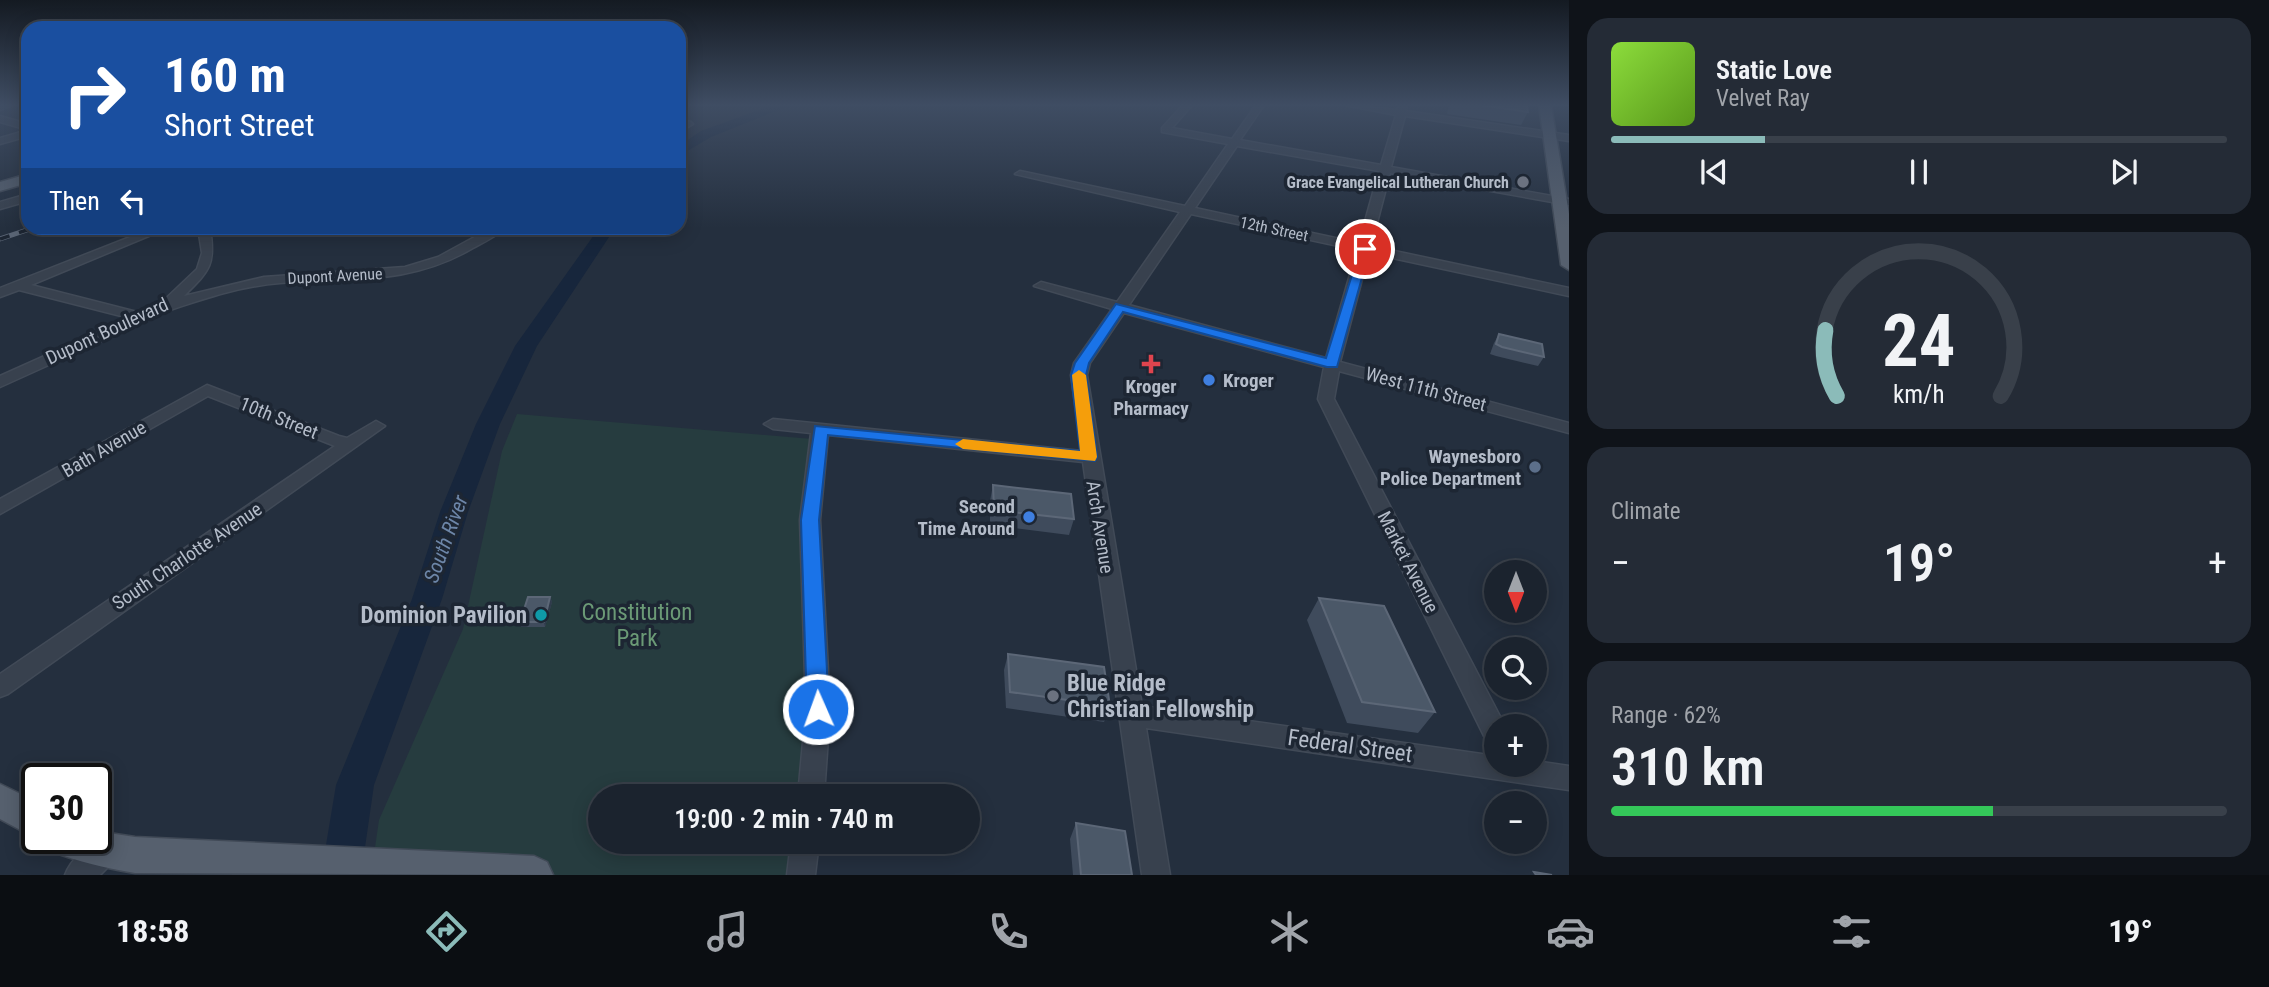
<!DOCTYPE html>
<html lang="en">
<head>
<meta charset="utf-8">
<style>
	body { margin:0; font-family:"Roboto Condensed",sans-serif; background:#242b36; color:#f1f3f6; height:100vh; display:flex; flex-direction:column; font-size:26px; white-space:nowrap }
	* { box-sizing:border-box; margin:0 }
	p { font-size:23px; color:#a0a4aa }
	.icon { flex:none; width:38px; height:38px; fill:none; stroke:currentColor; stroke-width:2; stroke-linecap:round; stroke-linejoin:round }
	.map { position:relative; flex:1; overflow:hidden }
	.details { display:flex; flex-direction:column; gap:18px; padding:18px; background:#0f1319; width:700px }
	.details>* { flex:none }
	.guide { position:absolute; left:21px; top:21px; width:665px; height:214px; border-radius:21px; box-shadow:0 4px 18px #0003,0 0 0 2px #39404a; background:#1a4fa0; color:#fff; overflow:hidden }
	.needle { width:46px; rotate:180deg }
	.fabs { position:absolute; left:1484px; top:560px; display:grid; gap:14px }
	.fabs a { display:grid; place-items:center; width:63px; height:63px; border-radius:50%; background:#1b232e; box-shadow:0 4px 18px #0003,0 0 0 2px #39404a; font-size:35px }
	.speed { position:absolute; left:21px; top:763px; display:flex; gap:14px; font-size:35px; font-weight:700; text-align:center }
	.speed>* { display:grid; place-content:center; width:91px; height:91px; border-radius:50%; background:#1b232e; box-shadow:0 4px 18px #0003,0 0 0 2px #39404a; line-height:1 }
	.speed .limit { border:4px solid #111; border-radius:10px; background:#fff; color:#111 }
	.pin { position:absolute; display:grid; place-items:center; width:60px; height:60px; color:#fff; margin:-30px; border:4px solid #fff; border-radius:50%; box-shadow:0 2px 7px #0007 }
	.me { position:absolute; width:77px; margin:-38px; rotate:358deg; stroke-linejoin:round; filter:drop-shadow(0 0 5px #0008) }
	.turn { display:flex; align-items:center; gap:24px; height:147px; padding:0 28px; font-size:32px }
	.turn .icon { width:91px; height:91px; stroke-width:2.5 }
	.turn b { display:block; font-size:49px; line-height:60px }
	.then { display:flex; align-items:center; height:66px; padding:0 28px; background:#0003; gap:14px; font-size:26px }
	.big { font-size:52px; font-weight:600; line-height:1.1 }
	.details .widget { flex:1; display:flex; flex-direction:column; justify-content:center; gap:10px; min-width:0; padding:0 24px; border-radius:21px; background:#242b36 }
	.details .dial { align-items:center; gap:0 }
	.dial svg { height:182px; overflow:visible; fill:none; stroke:#39404a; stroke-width:7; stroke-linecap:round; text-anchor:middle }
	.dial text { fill:#f1f3f6; stroke:none }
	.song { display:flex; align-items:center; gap:21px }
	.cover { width:84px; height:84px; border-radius:10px; background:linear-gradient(135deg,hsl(90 70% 55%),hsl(90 70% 35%)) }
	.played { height:7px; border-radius:4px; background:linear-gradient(90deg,#8bbbb9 25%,#39404a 25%) }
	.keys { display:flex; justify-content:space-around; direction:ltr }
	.heat { display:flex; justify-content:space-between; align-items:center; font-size:38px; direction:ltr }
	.charge { height:10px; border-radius:5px; background:linear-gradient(90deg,#34c759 62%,#39404a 0) }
	.trip { position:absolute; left:588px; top:784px; width:392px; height:70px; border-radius:35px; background:#1b232e; box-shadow:0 4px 18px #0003,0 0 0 2px #39404a; font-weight:600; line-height:70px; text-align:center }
	.tab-bar { display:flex; height:112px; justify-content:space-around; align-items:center; background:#0b0e12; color:#a0a4aa }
	.tab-bar .icon { width:49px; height:49px }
	.tab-bar .current { color:#8bbbb9 }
	.tab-bar b { font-size:32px; color:#f1f3f6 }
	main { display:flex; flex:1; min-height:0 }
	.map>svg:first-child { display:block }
	.green { fill:#263c3f }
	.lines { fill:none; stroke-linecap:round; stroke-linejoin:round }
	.river { fill:#17263c; fill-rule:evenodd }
	.minor-casing { stroke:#414a57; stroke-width:3 }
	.major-casing { stroke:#414a57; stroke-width:3 }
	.minor { fill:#38414e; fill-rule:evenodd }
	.major { fill:#56606e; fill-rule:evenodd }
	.rail-casing { stroke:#5a6575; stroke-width:5 }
	.rail { stroke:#1d2633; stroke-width:3.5; stroke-dasharray:10; stroke-linecap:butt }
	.wall { fill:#3f4b5c }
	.shaded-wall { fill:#2f3b4b }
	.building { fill:#4b5868; stroke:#5c6777; stroke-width:2 }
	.route { fill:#1a73e8; stroke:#114b97; stroke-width:2 }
	.slow { fill:#f59e0b }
	.worship-dot { fill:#6b7280; stroke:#1d2633; stroke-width:2.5 }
	.health-dot { fill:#e0444e; stroke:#1d2633; stroke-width:2.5 }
	.shop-dot { fill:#3f7fe0; stroke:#1d2633; stroke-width:2.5 }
	.service-dot { fill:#5c6f8a; stroke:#1d2633; stroke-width:2.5 }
	.culture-dot { fill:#0f9aa8; stroke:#1d2633; stroke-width:2.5 }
	.labels { text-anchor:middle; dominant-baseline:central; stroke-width:7; stroke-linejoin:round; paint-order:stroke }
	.far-poi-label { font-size:16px; font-weight:bold; fill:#b4bcc9; stroke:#1d2633; text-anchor:end }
	.far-street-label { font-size:16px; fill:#b4bcc9; stroke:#1d2633 }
	.street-label { font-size:19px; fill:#b4bcc9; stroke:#1d2633 }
	.poi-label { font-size:19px; font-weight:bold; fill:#b4bcc9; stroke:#1d2633; text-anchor:end }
	.water-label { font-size:21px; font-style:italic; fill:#6d86a8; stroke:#1d2633 }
	.near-park-label { font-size:23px; fill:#6b9a76; stroke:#1d2633 }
	.near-poi-label { font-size:23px; font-weight:bold; fill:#b4bcc9; stroke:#1d2633; text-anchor:end }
	.near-street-label { font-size:23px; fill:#b4bcc9; stroke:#1d2633 }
</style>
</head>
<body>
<main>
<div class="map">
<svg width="1569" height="875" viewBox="0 0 1569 875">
	<rect width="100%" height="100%" fill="#242f3e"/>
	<polygon class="green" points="517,414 812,439 803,796 600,796 600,842 802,842 802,875 371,875 379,820 463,629 502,451"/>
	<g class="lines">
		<g class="river">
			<polygon points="773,105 791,105 711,137 679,156 679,146 701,131"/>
			<polygon points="599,228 615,228 537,346 500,424 468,512 442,599 374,785 361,875 321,875 336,785 412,599 440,512 476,424 515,346"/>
		</g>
		<g class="minor-casing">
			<g id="minor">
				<polygon points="0,105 13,105 0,110"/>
				<path d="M1183 105H1192L1172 128 1232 139 1256 105H1264L1240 140 1381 165 1396 115 1345 105 1397 110 1399 105H1407L1406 111 1569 135V141L1405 116 1391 167 1569 199V205L1390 173 1371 246 1569 288V296L1369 253 1340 362 1569 423V433L1339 371 1334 399 1505 726H1496V745L1487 742 1318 399 1324 367 1124 313 1090 363 1087 375 1142 706 1496 756V765H1535V761L1569 766V790L1146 728 1170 875H1142L1083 462 828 435 820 520 830 709 824 796H798L806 709 800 520 811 433 773 429 764 424 773 419 1082 451 1071 375 1074 363 1112 309 1034 286 1041 282 1117 302 1180 212 1015 174 1020 171 1185 206 1228 144 1162 132V128ZM1237 146 1379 171 1359 243 1195 208ZM1191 214 1357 250 1326 358 1129 305Z"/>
				<polygon points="0,116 28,124 28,130 0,122"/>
				<polygon points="679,119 691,122 693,124 688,127 679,125"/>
				<polygon points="28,130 28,136 0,144 0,138"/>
				<polygon points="28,194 28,201 0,209 0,202"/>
				<path d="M153 228H168L31 285 141 313 160 304 197 269 202 253 198 228H210C216 265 210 270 184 296L264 277 405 267 438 257 491 228H505C497 236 484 242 473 248 408 286 351 277 280 283 242 286 206 298 170 310L0 387V376L129 318 19 290 0 297V288Z"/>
				<polygon points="207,385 339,436 347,438 376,421 385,426 8,694 0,697 0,674 335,446 208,396 0,514 0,499"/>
				<path d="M104 837 114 841 118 851 114 861 100 875H65C71 859 88 844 104 837Z"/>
				<polygon points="791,842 819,842 815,875 787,875"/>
			</g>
		</g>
		<g class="major-casing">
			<g id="major">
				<polygon points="1539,105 1551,105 1569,214 1569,270 1561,265"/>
				<polygon points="28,174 28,183 0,191 0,182"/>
				<polygon points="0,784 37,802 37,838 39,838 37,839 0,819"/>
				<path d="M96 831 135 837 534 856 547 862 553 875 135 873C105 868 79 862 51 851L46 838H96Z"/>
			</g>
		</g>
		<use href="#minor" class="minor"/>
		<use href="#major" class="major"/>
		<g class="rail-casing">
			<polyline id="rail" points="0,239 33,228"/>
		</g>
		<use href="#rail" class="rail"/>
	</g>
	<g class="wall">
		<polygon points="1449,105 1527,105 1528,112 1521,125 1447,114"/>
		<polygon points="1499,334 1544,357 1538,366 1496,356 1490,354 1494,343"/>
		<polygon points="993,485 1074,519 1069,535 990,525 990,501"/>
		<polygon points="550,597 552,602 545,627 521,627 520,622"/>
		<polygon points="1319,598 1435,712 1418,733 1347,723 1307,620"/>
		<polygon points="1008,654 1110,706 1104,722 1006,708 1004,670"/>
		<polygon points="1076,823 1132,875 1073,875 1070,839"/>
	</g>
	<polygon class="shaded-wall" points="550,597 552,602 545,627 544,622"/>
	<g class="building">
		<polygon points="1481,105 1527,105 1528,112"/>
		<polygon points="1499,334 1542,344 1544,357 1502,347 1496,344"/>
		<polygon points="993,485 1071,494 1074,519 994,510"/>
		<polygon points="528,597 550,597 544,622 520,622"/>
		<polygon points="1319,598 1384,606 1435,712 1362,702"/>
		<polygon points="1008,654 1104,667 1110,706 1010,692"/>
		<polygon points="1076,823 1125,831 1132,875 1081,875"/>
		<polygon points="1534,872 1552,875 1536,875"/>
	</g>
	<linearGradient id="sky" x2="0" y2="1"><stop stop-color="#141a22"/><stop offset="0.46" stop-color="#3f4d63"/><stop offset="1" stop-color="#3f4d63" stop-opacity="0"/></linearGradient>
	<rect width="1569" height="228" fill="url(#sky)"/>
	<polygon class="route" points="1361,246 1370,249 1337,367 1327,367 1123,312 1089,363 1086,375 1097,457 1095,461 828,435 819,520 829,709 826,715 818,718 810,715 807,709 801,520 815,426 1080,451 1071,375 1075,363 1116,304 1326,358"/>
	<polygon class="slow" points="1079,370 1086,375 1097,457 1095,461 963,449 955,444 963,439 1080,451 1072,375"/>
	<g class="worship-dot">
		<circle cx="1523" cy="182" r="7"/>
		<circle cx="1053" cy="696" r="7"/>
	</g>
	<path class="health-dot" d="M1147.5 353.5h7v7h7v7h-7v7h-7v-7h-7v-7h7z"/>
	<g class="shop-dot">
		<circle cx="1209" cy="380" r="7"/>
		<circle cx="1029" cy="517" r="7"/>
	</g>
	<circle class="service-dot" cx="1535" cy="467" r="7"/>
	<circle class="culture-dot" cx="541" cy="615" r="7"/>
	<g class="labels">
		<g class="far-poi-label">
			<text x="1509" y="182">Grace Evangelical Lutheran Church</text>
		</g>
		<g class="far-street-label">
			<text transform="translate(1274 229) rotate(12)">12th Street</text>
			<text transform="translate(335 276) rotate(-3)">Dupont Avenue</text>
		</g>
		<g class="street-label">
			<text transform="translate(107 331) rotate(-25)">Dupont Boulevard</text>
			<text transform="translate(1426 389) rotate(15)">West 11th Street</text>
			<text transform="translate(279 418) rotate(22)">10th Street</text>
			<text transform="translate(104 449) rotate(-30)">Bath Avenue</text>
			<text transform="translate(1100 527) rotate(81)">Arch Avenue</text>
			<text transform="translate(187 556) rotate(-34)">South Charlotte Avenue</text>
			<text transform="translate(1408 562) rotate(63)">Market Avenue</text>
		</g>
		<g class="poi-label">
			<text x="1223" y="380" text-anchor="start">Kroger</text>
			<text x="1151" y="386" text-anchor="middle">Kroger<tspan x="1151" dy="22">Pharmacy</tspan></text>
			<text x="1521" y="456">Waynesboro<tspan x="1521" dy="22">Police Department</tspan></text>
			<text x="1015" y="506">Second<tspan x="1015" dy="22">Time Around</tspan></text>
		</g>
		<g class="water-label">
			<text transform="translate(446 539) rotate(-70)">South River</text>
		</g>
		<g class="near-park-label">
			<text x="637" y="612">Constitution<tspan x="637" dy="26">Park</tspan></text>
		</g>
		<g class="near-poi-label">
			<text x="527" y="615">Dominion Pavilion</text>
			<text x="1067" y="683" text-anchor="start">Blue Ridge<tspan x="1067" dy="26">Christian Fellowship</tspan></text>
		</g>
		<g class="near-street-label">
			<text transform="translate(1350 746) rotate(8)">Federal Street</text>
		</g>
	</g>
</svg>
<div class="fabs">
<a><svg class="needle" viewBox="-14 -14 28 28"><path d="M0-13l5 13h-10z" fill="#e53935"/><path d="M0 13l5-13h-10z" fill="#a0a4aa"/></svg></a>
<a><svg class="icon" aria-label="search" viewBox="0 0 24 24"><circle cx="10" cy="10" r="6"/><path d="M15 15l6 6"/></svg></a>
<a>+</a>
<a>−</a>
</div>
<div class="speed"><div class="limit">30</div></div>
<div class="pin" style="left:1365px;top:249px;background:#d93025"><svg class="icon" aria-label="arrive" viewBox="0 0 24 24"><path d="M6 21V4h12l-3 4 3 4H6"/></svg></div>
<svg class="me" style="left:818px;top:709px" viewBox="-20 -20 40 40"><circle r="17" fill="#1a73e8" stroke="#fff" stroke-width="3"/><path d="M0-11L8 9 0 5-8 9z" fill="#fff"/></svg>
<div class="trip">19:00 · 2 min · 740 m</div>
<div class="guide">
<div class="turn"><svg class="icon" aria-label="right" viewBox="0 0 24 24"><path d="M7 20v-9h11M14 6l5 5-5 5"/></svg><div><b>160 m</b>Short Street</div></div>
<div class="then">Then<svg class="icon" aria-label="left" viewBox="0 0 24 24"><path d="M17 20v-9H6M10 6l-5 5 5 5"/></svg></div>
</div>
</div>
<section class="details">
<div class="widget">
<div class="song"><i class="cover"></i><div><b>Static Love</b><p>Velvet Ray</p></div></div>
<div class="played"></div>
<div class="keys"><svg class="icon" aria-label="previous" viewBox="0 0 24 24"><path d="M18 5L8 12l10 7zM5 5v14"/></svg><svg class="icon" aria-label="pause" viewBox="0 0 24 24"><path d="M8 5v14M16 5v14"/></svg><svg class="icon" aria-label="next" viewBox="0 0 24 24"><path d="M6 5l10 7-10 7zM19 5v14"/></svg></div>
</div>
<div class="widget dial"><svg viewBox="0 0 100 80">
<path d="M14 69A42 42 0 1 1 86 69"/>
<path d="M14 69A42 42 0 0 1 9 40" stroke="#8bbbb9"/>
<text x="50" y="56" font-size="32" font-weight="700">24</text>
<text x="50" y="72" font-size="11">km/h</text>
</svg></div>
<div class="widget"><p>Climate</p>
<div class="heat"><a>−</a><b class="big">19°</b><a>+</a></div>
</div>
<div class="widget"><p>Range · 62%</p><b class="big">310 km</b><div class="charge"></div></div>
</section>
</main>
<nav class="tab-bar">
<b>18:58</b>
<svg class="icon current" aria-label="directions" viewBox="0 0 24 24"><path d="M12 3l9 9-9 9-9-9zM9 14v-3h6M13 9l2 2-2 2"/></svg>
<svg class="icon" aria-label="music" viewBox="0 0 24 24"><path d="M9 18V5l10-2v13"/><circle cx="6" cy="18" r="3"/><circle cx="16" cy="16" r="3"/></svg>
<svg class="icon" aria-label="phone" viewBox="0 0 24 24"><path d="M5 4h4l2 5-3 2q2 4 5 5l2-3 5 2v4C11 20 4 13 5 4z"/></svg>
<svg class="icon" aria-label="climate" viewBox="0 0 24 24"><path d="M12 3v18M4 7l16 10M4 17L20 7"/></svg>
<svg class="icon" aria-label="car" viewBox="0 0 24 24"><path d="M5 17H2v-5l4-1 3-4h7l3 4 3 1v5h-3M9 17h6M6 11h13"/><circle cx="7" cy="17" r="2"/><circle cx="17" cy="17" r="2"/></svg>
<svg class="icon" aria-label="filters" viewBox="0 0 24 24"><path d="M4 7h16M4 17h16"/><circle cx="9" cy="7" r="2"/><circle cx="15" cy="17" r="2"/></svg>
<b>19°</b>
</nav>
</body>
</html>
